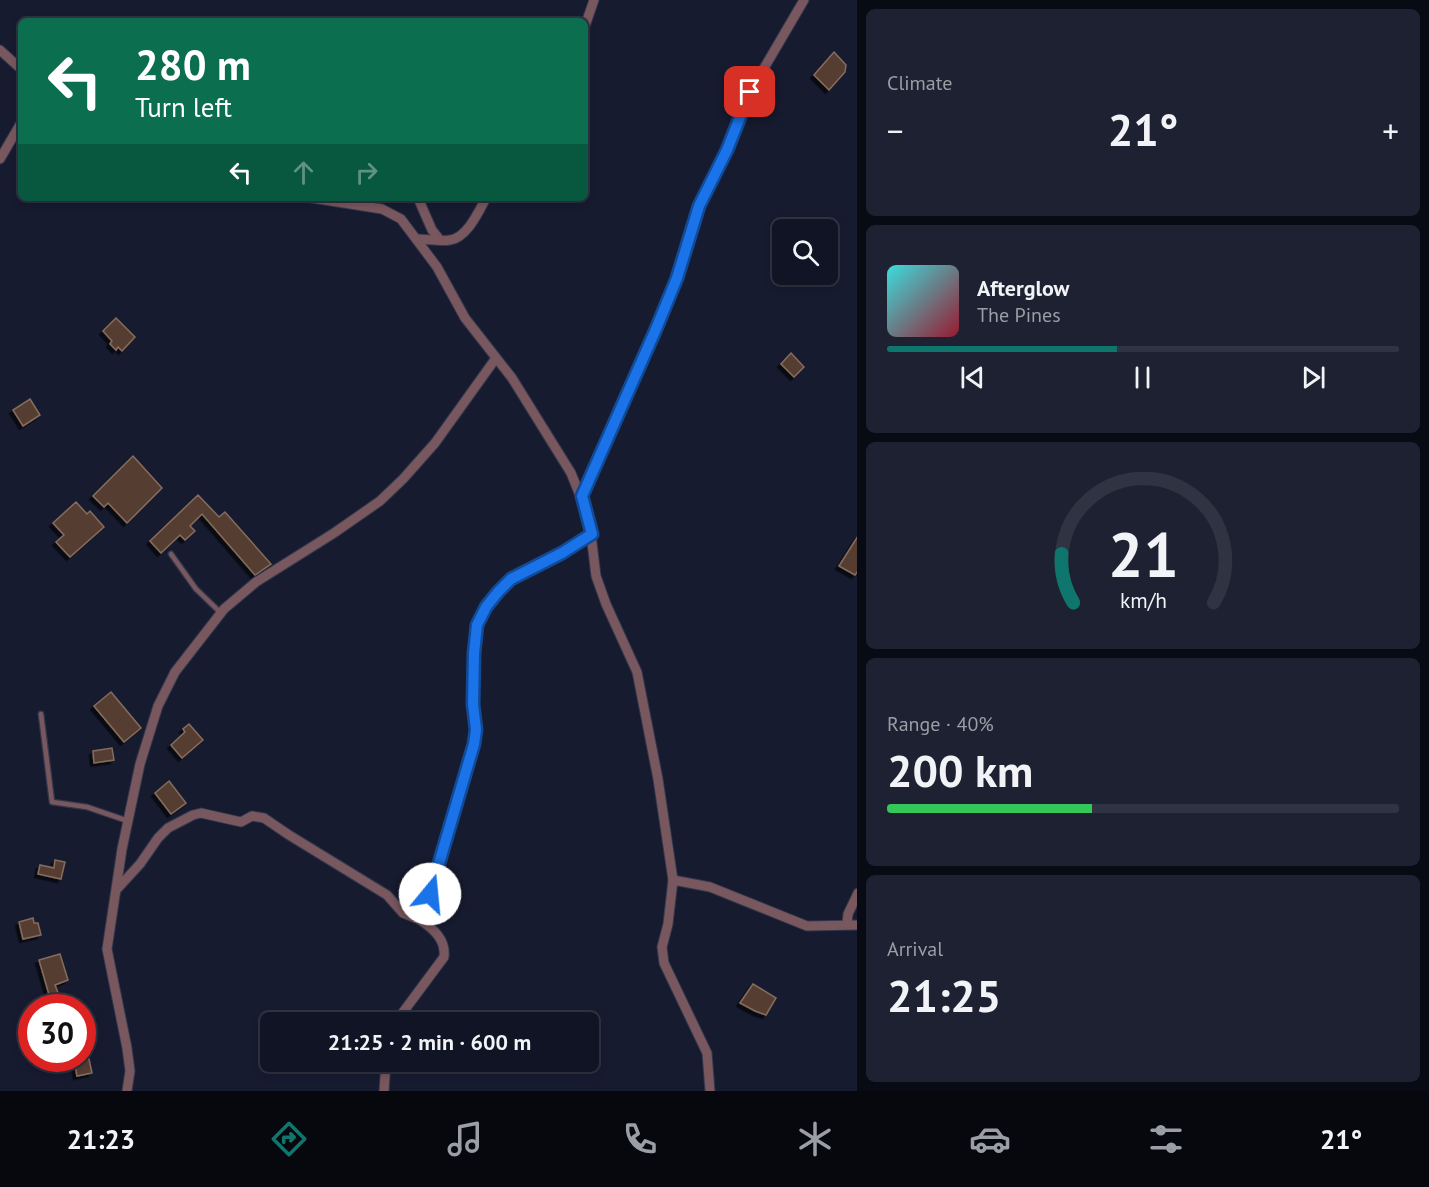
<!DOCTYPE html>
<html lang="en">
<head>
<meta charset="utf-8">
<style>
	body { margin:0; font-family:"PT Sans",sans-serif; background:#1e2131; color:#f1f3f6; height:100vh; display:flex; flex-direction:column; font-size:22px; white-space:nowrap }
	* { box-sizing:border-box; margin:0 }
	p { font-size:20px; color:#9c9ea6 }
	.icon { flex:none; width:33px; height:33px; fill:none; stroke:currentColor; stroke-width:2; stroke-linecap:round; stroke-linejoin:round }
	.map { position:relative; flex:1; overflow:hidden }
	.drawer { display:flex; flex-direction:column; gap:9px; padding:9px; background:#090b14; width:572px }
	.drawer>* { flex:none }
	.banner { position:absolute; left:18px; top:18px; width:570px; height:183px; border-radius:9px; box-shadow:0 3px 9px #0003,0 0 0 2px #303341; background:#0b6e4f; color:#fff; overflow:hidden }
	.tools { position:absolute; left:772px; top:219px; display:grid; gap:12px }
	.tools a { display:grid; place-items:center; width:66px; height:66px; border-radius:9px; background:#111424; box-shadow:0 3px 9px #0003,0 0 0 2px #303341; font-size:30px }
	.speed { position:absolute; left:18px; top:994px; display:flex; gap:12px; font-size:30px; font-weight:700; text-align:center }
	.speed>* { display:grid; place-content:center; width:78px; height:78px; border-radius:50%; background:#111424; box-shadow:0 3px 9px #0003,0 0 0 2px #303341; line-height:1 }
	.speed .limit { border:9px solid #d22; background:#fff; color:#111 }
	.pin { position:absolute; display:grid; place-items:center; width:51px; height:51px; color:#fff; margin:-26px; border-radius:12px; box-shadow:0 3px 9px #0006 }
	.me { position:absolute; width:66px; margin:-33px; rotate:17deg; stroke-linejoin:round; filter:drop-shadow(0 0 4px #0008) }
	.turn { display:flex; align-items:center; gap:21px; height:126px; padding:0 18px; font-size:27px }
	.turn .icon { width:78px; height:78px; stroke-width:2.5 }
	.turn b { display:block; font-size:42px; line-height:51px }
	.lanes { display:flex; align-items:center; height:57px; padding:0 18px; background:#0003; justify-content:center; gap:30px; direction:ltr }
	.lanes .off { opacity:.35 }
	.big { font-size:45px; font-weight:700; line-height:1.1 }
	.drawer .widget { flex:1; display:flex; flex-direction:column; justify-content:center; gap:9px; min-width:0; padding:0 21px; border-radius:9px; background:#1e2131 }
	.drawer .dial { align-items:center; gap:0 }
	.dial svg { height:156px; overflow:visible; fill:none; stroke:#303341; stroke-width:7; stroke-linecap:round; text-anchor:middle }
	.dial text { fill:#f1f3f6; stroke:none }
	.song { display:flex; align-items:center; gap:18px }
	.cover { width:72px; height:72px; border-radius:9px; background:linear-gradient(135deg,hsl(180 70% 55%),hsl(350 70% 35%)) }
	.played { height:6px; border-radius:3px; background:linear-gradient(90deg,#0f766e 45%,#303341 45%) }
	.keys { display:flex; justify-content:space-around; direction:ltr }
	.heat { display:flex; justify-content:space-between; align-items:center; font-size:33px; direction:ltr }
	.charge { height:9px; border-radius:4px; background:linear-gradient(90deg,#34c759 40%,#303341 0) }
	.trip { position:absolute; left:260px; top:1012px; width:339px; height:60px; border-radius:9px; background:#111424; box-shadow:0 3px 9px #0003,0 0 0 2px #303341; font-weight:700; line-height:60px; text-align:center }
	.menu { display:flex; height:96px; justify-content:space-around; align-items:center; background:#07080e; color:#9c9ea6 }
	.menu .icon { width:42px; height:42px }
	.menu .selected { color:#0f766e }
	.menu b { font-size:27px; color:#f1f3f6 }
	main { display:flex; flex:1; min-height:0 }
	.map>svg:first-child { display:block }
	.building { fill:#563e30; stroke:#866c5d; stroke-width:1.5; filter:url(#shadow) }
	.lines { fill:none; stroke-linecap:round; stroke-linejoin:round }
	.lane-casing { stroke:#34384c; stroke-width:7 }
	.street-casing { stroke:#34384c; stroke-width:11 }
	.lane { stroke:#79575e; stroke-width:4.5 }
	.street { stroke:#79575e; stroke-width:9 }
	.route-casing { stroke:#114b97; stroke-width:15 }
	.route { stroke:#1a73e8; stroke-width:10 }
</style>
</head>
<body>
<main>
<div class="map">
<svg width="858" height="1091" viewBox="0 0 858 1091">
	<defs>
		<filter id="shadow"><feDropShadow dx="-3.5" dy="3.5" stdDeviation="0" flood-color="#0009"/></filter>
	</defs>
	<rect width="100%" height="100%" fill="#171b30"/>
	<g class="building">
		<polygon points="834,52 846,65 845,72 829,90 814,75"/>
		<polygon points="116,318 135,337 122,351 118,347 116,350 110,344 112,341 103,331"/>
		<polygon points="791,353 804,367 794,377 781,364"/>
		<polygon points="30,399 40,415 23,426 13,410"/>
		<polygon points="133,456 162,488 127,523 108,503 104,507 93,496"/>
		<polygon points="198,495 219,517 225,512 271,564 255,575 202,514 190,526 195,531 185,540 180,535 161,553 150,541"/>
		<polygon points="76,502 87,514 90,511 104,527 70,557 56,542 64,535 53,523"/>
		<polygon points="858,536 858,571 855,575 839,566"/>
		<polygon points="111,692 141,728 124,742 94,706"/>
		<polygon points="189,724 203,740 182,758 171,745 185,732 183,729"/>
		<polygon points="112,748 114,760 94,763 93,751"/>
		<polygon points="169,781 186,803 171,814 155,793"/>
		<polygon points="55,860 65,862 61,879 38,874 40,865 54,868"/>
		<polygon points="33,918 34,923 38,923 41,935 23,939 19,922"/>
		<polygon points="60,954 68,980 55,985 64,1008 26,1008 50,998 39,960"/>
		<polygon points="753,984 776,998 766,1015 755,1011 740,1003"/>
		<polygon points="74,1059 89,1059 92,1073 77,1076"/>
	</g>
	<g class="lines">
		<g class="lane-casing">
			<g id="lane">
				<polyline points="171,554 196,589 221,613"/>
				<polyline points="41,714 52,802 87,807 128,821"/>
			</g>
		</g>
		<g class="street-casing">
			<g id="street">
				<polyline points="585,26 594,0"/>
				<polyline points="0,50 21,69"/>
				<polyline points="0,159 21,123"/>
				<polyline points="312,198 382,209 401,219 437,267 465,318 512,378 571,473 589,518 596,576 606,604 637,672 658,779 673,880 668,924 662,947 664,963 707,1053 710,1091"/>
				<polyline points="418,198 432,230 440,240"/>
				<path d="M417 239C428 239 440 242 450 240 467 238 479 211 486 198"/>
				<polyline points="582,496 656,329 677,278 699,206 727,150 750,92 804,0"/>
				<polyline points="673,880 710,887 807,926 858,925"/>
				<polyline points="117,889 140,864 158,838 168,828 193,815 201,813 241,822 252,816 264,818 289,835 387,895 403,913 420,920"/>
				<polyline points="847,924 848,914 858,893"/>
				<path d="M395 1023 444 957C446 940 434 929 420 920L430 894 474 744C476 730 474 717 473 702 473 687 473 671 474 656 476 592 511 579 560 554 571 548 581 540 592 534"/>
				<polyline points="127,1091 130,1071 127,1048 107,949 122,849 140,764 158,706 175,672 224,609 256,582 334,533 380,501 403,479 435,443 496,358"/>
				<polyline points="384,1091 386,1062"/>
			</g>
		</g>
		<use href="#lane" class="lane"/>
		<use href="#street" class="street"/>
	</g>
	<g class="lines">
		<g class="route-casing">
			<polyline id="route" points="430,894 474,744 476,730 473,704 474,653 477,625 486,607 498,592 511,579 562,553 592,534 582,496 656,329 677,278 699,206 727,150 750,92"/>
		</g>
		<use href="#route" class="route"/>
	</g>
</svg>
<div class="tools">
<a><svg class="icon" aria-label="search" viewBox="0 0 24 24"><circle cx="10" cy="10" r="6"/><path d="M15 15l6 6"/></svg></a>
</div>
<div class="speed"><div class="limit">30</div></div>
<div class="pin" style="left:750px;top:92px;background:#d93025"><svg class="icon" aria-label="arrive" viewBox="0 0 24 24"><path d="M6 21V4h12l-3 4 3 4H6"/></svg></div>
<svg class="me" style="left:430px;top:894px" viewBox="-20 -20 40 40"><circle r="19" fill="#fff"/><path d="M0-13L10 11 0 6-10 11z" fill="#1a73e8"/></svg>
<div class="trip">21:25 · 2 min · 600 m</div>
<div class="banner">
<div class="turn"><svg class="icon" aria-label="left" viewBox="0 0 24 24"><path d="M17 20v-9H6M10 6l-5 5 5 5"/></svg><div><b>280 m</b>Turn left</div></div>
<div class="lanes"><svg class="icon" aria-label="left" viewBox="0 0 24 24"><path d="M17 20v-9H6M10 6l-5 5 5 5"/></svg><svg class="icon off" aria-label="ahead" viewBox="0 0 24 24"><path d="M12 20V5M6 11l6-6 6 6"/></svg><svg class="icon off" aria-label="right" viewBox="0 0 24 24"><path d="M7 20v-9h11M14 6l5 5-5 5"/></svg></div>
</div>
</div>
<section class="drawer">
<div class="widget"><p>Climate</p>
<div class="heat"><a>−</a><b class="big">21°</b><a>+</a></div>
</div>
<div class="widget">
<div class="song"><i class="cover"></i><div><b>Afterglow</b><p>The Pines</p></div></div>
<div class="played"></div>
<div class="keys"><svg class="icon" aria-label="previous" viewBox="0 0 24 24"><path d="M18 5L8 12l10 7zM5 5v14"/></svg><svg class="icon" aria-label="pause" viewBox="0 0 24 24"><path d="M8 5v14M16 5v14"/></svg><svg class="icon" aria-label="next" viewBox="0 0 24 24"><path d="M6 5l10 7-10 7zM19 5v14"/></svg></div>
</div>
<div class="widget dial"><svg viewBox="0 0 100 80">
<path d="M14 69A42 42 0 1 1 86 69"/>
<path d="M14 69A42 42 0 0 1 8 44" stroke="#0f766e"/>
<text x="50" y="56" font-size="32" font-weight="700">21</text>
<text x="50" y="72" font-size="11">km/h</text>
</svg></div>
<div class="widget"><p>Range · 40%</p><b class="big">200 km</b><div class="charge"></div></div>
<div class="widget"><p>Arrival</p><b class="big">21:25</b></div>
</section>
</main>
<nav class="menu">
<b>21:23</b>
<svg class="icon selected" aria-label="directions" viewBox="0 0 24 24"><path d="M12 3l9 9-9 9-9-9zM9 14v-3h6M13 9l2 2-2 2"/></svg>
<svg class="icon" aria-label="music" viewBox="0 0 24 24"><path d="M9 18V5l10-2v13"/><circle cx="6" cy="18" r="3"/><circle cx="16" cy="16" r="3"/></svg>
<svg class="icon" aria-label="phone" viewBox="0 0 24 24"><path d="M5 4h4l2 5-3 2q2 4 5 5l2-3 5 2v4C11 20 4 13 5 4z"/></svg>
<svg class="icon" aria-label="climate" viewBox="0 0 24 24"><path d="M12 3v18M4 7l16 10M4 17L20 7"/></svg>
<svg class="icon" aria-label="car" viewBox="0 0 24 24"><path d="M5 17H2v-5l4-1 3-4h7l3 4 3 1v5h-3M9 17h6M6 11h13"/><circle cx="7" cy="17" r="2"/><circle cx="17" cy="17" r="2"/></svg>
<svg class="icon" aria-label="filters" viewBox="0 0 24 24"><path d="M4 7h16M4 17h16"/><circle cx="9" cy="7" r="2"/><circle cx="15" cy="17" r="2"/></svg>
<b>21°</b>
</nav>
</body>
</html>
